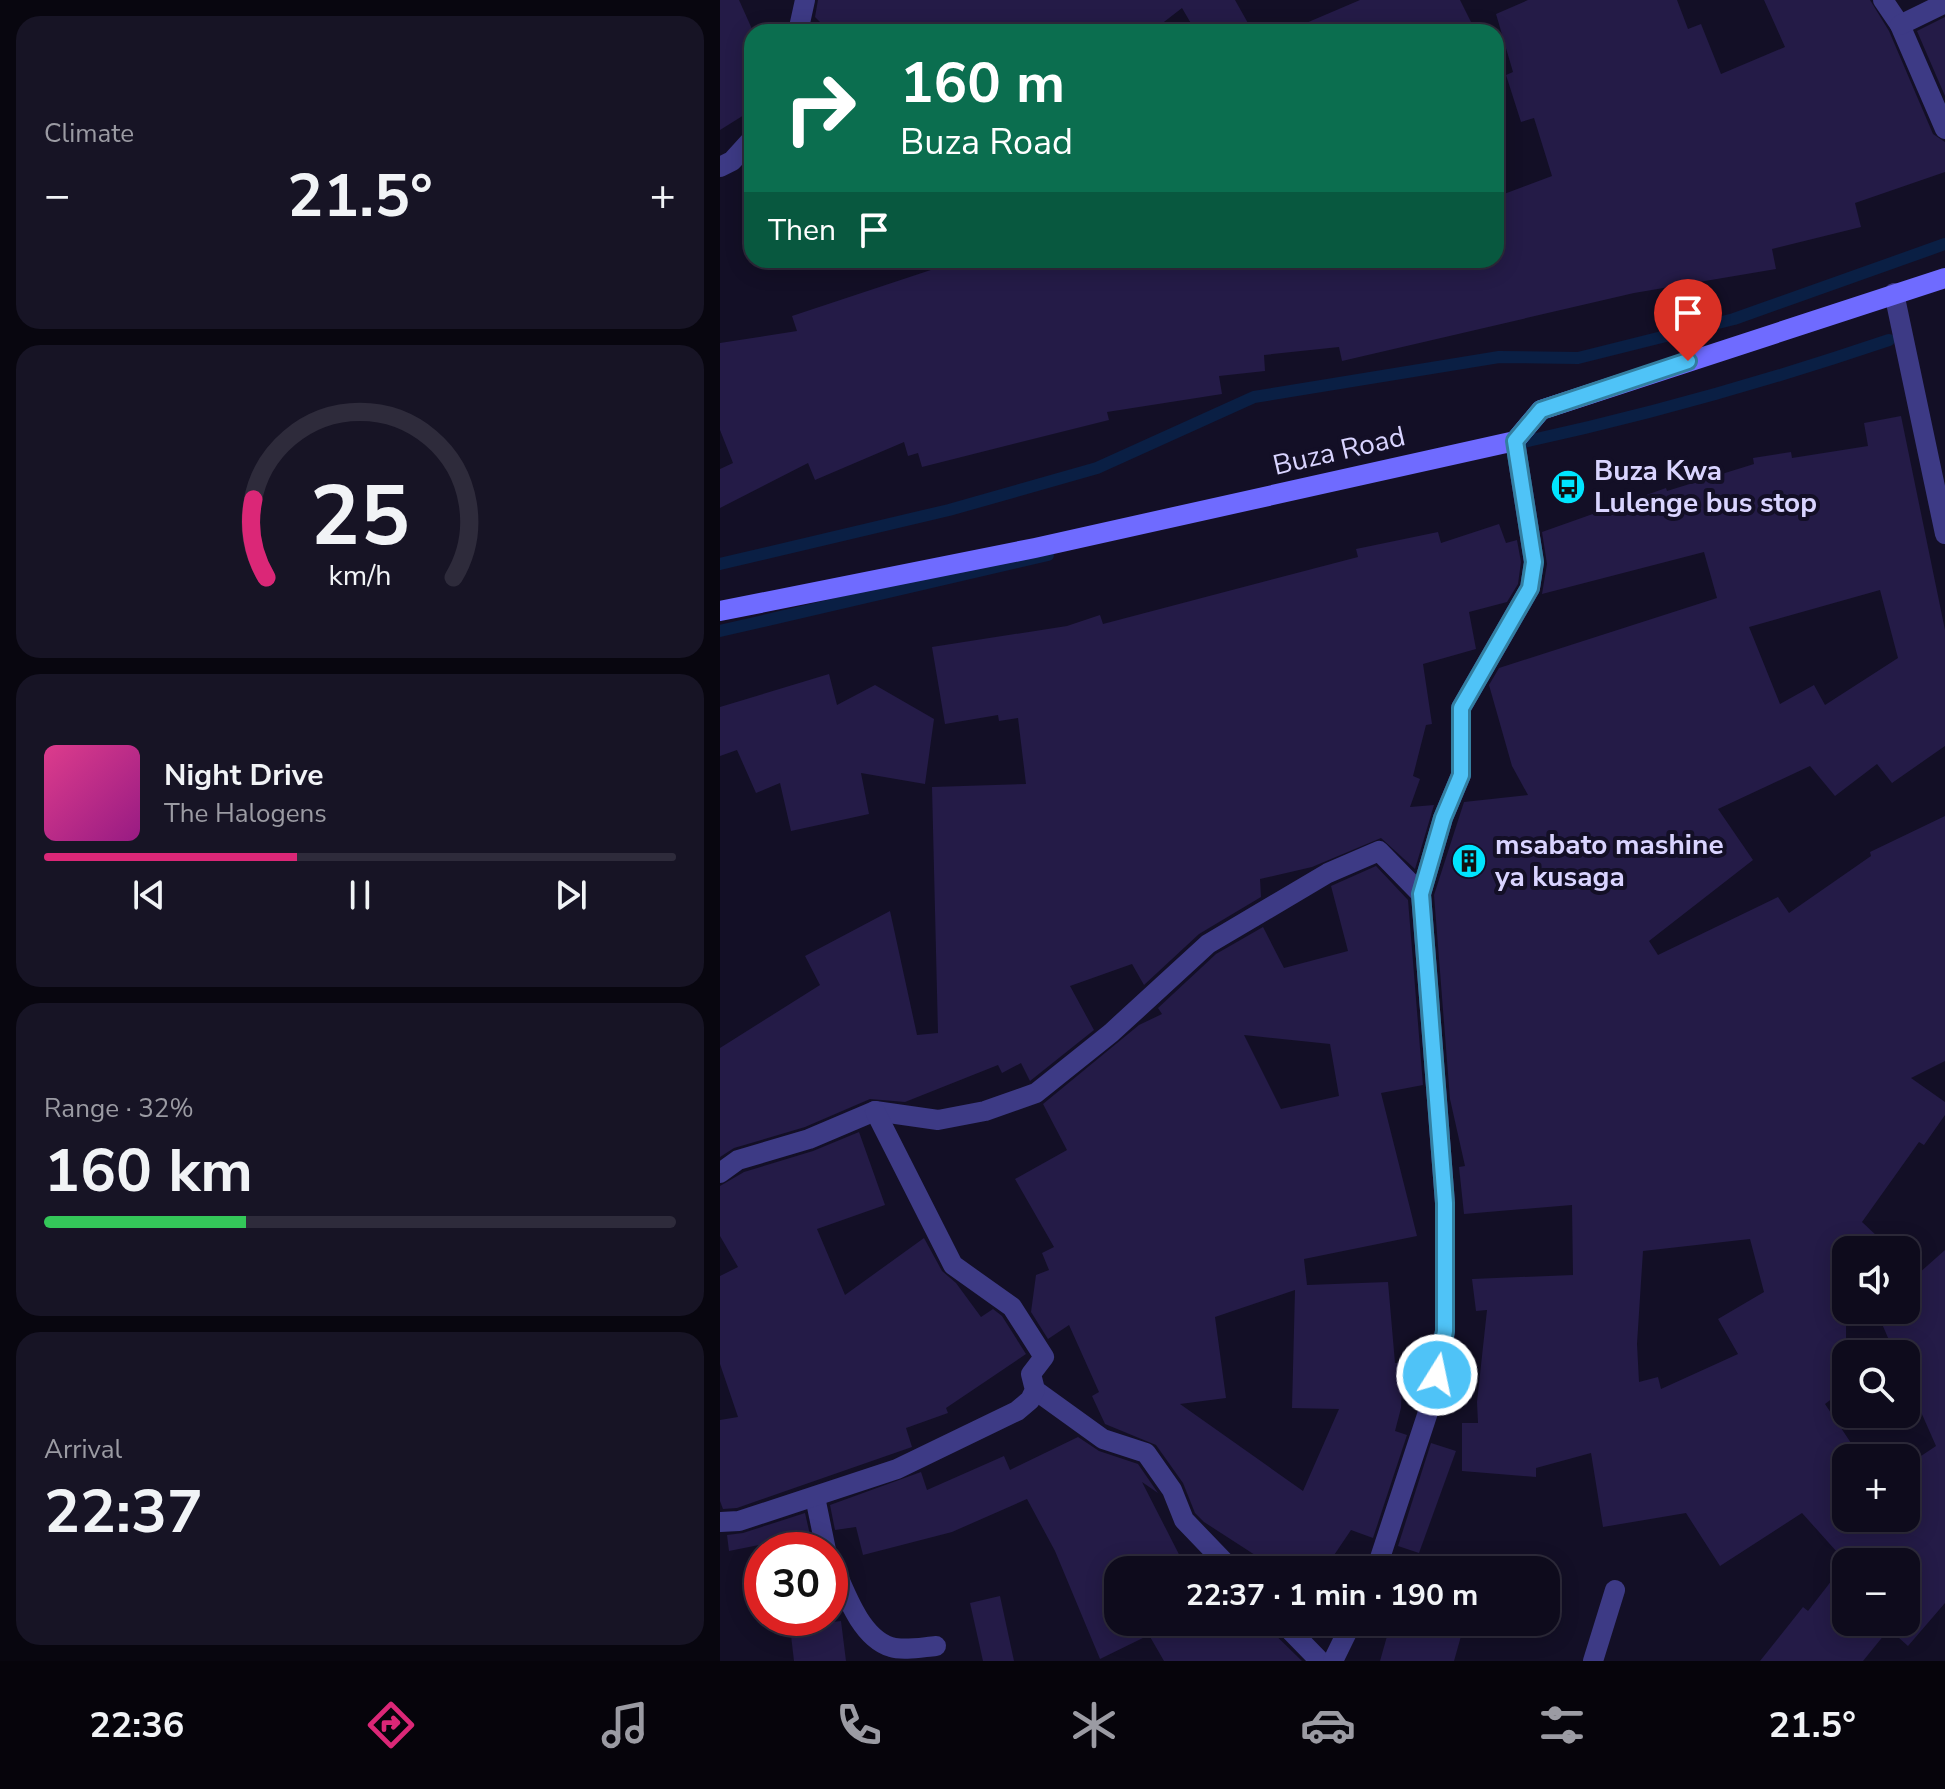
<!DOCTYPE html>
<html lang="en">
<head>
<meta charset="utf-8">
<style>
	body { margin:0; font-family:"Nunito Sans",sans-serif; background:#171425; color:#f1f3f6; height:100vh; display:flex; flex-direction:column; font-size:30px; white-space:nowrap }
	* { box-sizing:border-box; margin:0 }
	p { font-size:26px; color:#9b9ba3 }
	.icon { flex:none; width:44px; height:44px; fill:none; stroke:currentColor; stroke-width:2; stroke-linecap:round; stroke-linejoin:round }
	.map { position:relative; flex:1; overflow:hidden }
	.drawer { display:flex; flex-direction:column; gap:16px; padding:16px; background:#08060f; width:720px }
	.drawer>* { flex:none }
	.guide { position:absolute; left:24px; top:24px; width:760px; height:244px; border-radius:24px; box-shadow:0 4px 20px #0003,0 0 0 2px #2e2b3b; background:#0b6e4f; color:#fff; overflow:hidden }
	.tools { position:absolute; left:1112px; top:1236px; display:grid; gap:16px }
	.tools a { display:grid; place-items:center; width:88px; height:88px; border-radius:16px; background:#0e0b1c; box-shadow:0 4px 20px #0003,0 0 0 2px #2e2b3b; font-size:40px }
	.speed { position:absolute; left:24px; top:1532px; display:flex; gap:16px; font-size:40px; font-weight:700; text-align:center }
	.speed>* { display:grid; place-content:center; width:104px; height:104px; border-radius:50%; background:#0e0b1c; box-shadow:0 4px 20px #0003,0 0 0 2px #2e2b3b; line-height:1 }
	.speed .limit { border:12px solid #d22; background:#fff; color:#111 }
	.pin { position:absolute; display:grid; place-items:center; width:68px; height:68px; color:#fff; margin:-82px -34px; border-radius:50% 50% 50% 0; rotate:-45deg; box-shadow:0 0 8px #0007 }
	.pin .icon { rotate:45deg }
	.me { position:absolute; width:88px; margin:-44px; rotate:10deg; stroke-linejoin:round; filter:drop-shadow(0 0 6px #0008) }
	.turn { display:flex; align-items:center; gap:28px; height:168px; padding:0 24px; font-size:36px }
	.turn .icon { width:104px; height:104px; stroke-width:2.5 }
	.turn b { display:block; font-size:56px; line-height:68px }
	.then { display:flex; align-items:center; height:76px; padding:0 24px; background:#0003; gap:16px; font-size:30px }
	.big { font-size:60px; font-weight:700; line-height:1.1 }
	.drawer .tile { flex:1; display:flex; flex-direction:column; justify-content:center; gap:12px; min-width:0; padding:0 28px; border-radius:24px; background:#171425 }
	.drawer .dial { align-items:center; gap:0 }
	.dial svg { height:208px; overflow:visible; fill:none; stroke:#2e2b3b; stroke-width:7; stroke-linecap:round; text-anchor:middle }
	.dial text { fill:#f1f3f6; stroke:none }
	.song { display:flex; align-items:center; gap:24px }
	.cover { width:96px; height:96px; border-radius:12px; background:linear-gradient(135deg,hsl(330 70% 55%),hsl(310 70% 35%)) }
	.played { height:8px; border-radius:4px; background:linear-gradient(90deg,#db2777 40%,#2e2b3b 40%) }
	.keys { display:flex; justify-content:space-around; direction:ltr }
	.heat { display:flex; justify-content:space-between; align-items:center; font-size:44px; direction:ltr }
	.charge { height:12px; border-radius:6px; background:linear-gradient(90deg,#34c759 32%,#2e2b3b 0) }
	.trip { position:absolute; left:384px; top:1556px; width:456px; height:80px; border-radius:24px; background:#0e0b1c; box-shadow:0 4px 20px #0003,0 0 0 2px #2e2b3b; font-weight:700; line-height:80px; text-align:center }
	.menu { display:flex; height:128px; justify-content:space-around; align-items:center; background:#06040b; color:#9b9ba3 }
	.menu .icon { width:56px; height:56px }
	.menu .current { color:#db2777 }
	.menu b { font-size:36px; color:#f1f3f6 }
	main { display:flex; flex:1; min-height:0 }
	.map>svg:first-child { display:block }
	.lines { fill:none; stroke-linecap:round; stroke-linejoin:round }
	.stream { stroke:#0a1f44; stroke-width:12 }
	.building { fill:#241b47; fill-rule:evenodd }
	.street { stroke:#3d3a85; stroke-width:20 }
	.secondary { stroke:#6f6bff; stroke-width:20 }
	.route-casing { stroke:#337fa1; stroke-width:20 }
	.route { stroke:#4fc3f7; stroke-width:14 }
	.labels { text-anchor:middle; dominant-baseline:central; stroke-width:8; stroke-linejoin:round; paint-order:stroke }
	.street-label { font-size:28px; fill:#d9d4ff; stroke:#130f26 }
	.poi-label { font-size:28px; font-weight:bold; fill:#d9d4ff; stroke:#130f26; text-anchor:start }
</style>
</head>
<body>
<main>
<section class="drawer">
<div class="tile"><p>Climate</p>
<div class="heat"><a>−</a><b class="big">21.5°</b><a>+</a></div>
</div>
<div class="tile dial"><svg viewBox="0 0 100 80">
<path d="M14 69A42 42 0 1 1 86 69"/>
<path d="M14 69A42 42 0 0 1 9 39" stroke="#db2777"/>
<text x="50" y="56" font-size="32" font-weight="700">25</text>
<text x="50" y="72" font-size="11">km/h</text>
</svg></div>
<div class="tile">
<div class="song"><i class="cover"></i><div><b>Night Drive</b><p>The Halogens</p></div></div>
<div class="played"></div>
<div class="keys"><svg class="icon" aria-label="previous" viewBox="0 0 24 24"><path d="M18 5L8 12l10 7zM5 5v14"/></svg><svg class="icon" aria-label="pause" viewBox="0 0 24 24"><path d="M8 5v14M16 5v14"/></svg><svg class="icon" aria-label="next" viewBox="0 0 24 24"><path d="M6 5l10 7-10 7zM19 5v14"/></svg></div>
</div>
<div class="tile"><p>Range · 32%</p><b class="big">160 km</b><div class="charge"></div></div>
<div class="tile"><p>Arrival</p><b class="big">22:37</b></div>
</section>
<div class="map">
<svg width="1225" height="1661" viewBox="0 0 1225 1661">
	<rect width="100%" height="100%" fill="#130f26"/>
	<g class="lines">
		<g class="stream">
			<path d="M794 444C921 417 1045 382 1169 340"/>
			<polyline points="0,564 229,510 377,468 534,397 779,357 858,358 1014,319 1225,244"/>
			<polyline points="0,631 328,555"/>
		</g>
	</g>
	<g class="building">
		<polygon points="0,0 19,0 32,29 32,110 0,130"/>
		<polygon points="98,0 515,0 533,32 476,32 462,8 431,32 110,32 95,17"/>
		<polygon points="640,0 740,0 751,22 731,32 565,32"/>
		<polygon points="808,0 957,0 968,29 981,24 1001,74 1065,47 1044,0 1150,0 1169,31 1213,134 1225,142 1225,172 1135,203 1141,227 1052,249 1056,269 914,293 622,361 619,347 544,355 545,371 499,376 502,394 387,412 389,420 202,467 198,453 188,456 184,442 95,480 88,463 0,508 0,469 13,463 0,430 0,343 77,331 72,316 241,260 776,260 776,197 832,176 814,118 801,122 786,75 793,72 776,14"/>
		<polygon points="1225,17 1225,96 1197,31"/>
		<path d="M1181 416 1225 630V746L1172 783 1157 764 1115 796 1090 766 998 809 1033 860 929 941 938 955 1058 897 1069 913 1151 856 1150 852 1225 816V1061L1191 1078 1225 1102V1115L1204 1145 1199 1142 1142 1222 1172 1250H1129L1126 1244V1388L1105 1404 1141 1458H1126V1518H1186V1466L1216 1446 1186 1378V1354H1175L1156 1310H1186V1263L1198 1274 1225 1250V1603L1188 1646 1169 1629 1143 1661H1040L1083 1607 1088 1611 1126 1562 1082 1513 1000 1566 966 1513 883 1527 871 1453 816 1468V1477L742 1471V1423H758L757 1402 767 1310 756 1311 752 1279 853 1275 852 1205 744 1214 739 1167 745 1166 730 1099 714 895 744 802 808 795 792 766 769 685 779 668 997 598 984 552 822 594 827 564 822 532 946 488 947 491 1034 464 1033 458 1071 452 1072 458 1148 446 1144 423ZM1160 590 1178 658 1105 705 1094 685 1060 704 1029 627ZM1030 1239 1044 1292 998 1319 1018 1354 941 1389 938 1377 919 1382 917 1344 923 1251ZM1126 1562H1186V1622H1126Z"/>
		<polygon points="779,524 786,543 797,540 801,562 798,584 787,602 749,612 756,649 703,664 712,724 706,725 693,776 700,779 690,807 714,805 695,869 661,838 592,867 540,879 541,897 479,934 424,985 412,964 350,986 374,1030 310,1081 301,1063 282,1073 278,1065 185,1102 150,1099 85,1127 14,1148 0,1157 0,1048 100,985 85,956 170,911 197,1035 218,1033 212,787 306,784 298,718 279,721 278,715 225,724 212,647 347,626 380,615 383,624 638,557 636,549 718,532 721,543"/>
		<polygon points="109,674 117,705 155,685 214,719 205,784 141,773 149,814 71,831 60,783 36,793 17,750 0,756 0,707"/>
		<path d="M656 866 688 900 703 1085 661 1093 697 1236 584 1259 587 1285 668 1282 675 1363H683L681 1408 675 1431 687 1435 653 1538 631 1530 604 1570H558L484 1522 475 1513 463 1483 436 1445 385 1424 372 1396 379 1392 349 1325 328 1339 311 1312 316 1275 329 1270 322 1253 334 1247 295 1179 347 1150 323 1104 419 1025 442 1014 438 1008 496 954 543 927 564 968 628 951 611 886ZM524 1035 610 1044 619 1096 561 1109ZM575 1290 572 1408 619 1409 583 1491 460 1404 506 1398 495 1317Z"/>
		<polygon points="139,1132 165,1205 97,1229 125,1295 204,1238 222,1271 236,1283 261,1317 273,1309 282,1316 306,1354 226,1408 228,1413 186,1428 192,1447 17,1508 3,1509 0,1501 0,1420 18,1417 0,1364 0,1276 18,1267 0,1236 0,1186 24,1172 93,1151"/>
		<polygon points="358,1437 379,1451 418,1464 438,1493 422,1482 467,1570 398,1570 398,1622 542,1622 582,1661 444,1661 429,1635 380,1659 335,1551 307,1499 232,1532 143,1555 136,1527 115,1530 110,1505 201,1472 207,1490 284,1456 290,1470"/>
		<polygon points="711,1443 736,1451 699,1553 678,1546"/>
		<polygon points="85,1513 90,1535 9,1551 7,1535 23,1533"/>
		<polygon points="280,1596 294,1661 263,1661 250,1603"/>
		<polygon points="121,1621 126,1661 74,1661 70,1627"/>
		<polygon points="671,1622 745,1622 734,1661 660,1661"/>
	</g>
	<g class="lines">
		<g class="street">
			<polyline points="1163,0 1180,25 1225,129"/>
			<polyline points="1180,25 1225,3"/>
			<polyline points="78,32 85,0"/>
			<polyline points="0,167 12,161 32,139"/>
			<polyline points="1174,293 1225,534"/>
			<polyline points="0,1173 18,1160 89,1139 155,1111 218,1120 265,1111 316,1093 391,1033 488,944 608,873 659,851 701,894"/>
			<polyline points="315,1390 383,1439 426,1453 452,1490 464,1520 512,1570"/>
			<polyline points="95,1497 106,1550"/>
			<polyline points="0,1522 19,1521 177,1469 297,1411 310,1400 315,1390 311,1374 324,1357 292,1307 233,1265 155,1111"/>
			<path d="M110 1558C123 1585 138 1637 171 1647 183 1651 203 1647 216 1646"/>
			<polyline points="656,1570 713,1397 725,1331 725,1203 701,894 723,818 741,775 741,708 810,588 814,562 795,441"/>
			<polyline points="562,1622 600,1661"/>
			<polyline points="613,1661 632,1622"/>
			<polyline points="873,1661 895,1590"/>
		</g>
		<polyline class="secondary" points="0,611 315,548 795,441 821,410 1225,278"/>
	</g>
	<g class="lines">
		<g class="route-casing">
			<polyline id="route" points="717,1375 725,1331 725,1203 701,894 723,818 741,775 741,708 810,588 814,562 795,441 821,410 968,361"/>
		</g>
		<use href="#route" class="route"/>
	</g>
	<defs>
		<g id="bus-disc" transform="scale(1.8)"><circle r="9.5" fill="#00e5ff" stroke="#130f26"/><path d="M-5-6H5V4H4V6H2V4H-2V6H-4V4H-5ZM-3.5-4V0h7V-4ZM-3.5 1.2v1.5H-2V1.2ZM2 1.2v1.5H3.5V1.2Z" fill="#111"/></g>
		<g id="building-disc" transform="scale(1.8)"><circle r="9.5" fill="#00e5ff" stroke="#130f26"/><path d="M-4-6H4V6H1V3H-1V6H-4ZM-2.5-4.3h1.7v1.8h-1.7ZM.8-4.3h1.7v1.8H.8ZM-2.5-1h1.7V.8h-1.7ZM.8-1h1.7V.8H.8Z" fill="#111"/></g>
	</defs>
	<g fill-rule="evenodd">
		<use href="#bus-disc" x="848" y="487"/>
		<use href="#building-disc" x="749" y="861"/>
	</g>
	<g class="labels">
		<g class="street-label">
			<text transform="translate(619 451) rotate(-13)">Buza Road</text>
		</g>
		<g class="poi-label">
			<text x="874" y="471">Buza Kwa<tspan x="874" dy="32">Lulenge bus stop</tspan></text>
			<text x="775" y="845">msabato mashine<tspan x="775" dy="32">ya kusaga</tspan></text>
		</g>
	</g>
</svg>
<div class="tools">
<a><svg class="icon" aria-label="sound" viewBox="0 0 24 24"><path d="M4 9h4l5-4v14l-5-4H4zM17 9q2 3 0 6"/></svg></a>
<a><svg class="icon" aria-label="search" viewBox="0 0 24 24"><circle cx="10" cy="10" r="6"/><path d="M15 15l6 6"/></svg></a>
<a>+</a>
<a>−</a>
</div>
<div class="speed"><div class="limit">30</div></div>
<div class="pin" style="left:968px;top:361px;background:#d93025"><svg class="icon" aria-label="arrive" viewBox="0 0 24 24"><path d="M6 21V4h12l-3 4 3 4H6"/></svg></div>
<svg class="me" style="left:717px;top:1375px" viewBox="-20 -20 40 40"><circle r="17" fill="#4fc3f7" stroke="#fff" stroke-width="3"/><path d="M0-11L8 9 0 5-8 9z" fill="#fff"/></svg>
<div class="trip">22:37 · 1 min · 190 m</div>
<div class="guide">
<div class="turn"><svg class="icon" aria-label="right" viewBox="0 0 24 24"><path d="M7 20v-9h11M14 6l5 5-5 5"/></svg><div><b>160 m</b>Buza Road</div></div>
<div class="then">Then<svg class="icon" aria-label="arrive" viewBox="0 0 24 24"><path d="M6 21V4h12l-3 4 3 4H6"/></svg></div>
</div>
</div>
</main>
<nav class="menu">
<b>22:36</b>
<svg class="icon current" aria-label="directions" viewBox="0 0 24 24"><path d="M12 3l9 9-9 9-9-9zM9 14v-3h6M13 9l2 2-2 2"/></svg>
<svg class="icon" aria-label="music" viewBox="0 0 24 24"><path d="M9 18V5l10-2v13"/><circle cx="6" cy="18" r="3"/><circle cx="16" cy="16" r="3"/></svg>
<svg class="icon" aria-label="phone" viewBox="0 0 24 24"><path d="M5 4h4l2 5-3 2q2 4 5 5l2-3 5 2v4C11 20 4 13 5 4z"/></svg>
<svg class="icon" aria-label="climate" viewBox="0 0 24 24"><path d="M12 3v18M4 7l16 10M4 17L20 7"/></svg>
<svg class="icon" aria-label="car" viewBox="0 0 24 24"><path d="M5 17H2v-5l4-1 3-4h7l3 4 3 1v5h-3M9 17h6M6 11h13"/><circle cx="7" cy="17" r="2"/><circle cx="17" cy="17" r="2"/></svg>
<svg class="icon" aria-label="filters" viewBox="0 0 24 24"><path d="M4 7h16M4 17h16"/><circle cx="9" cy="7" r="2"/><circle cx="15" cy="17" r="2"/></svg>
<b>21.5°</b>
</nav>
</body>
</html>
